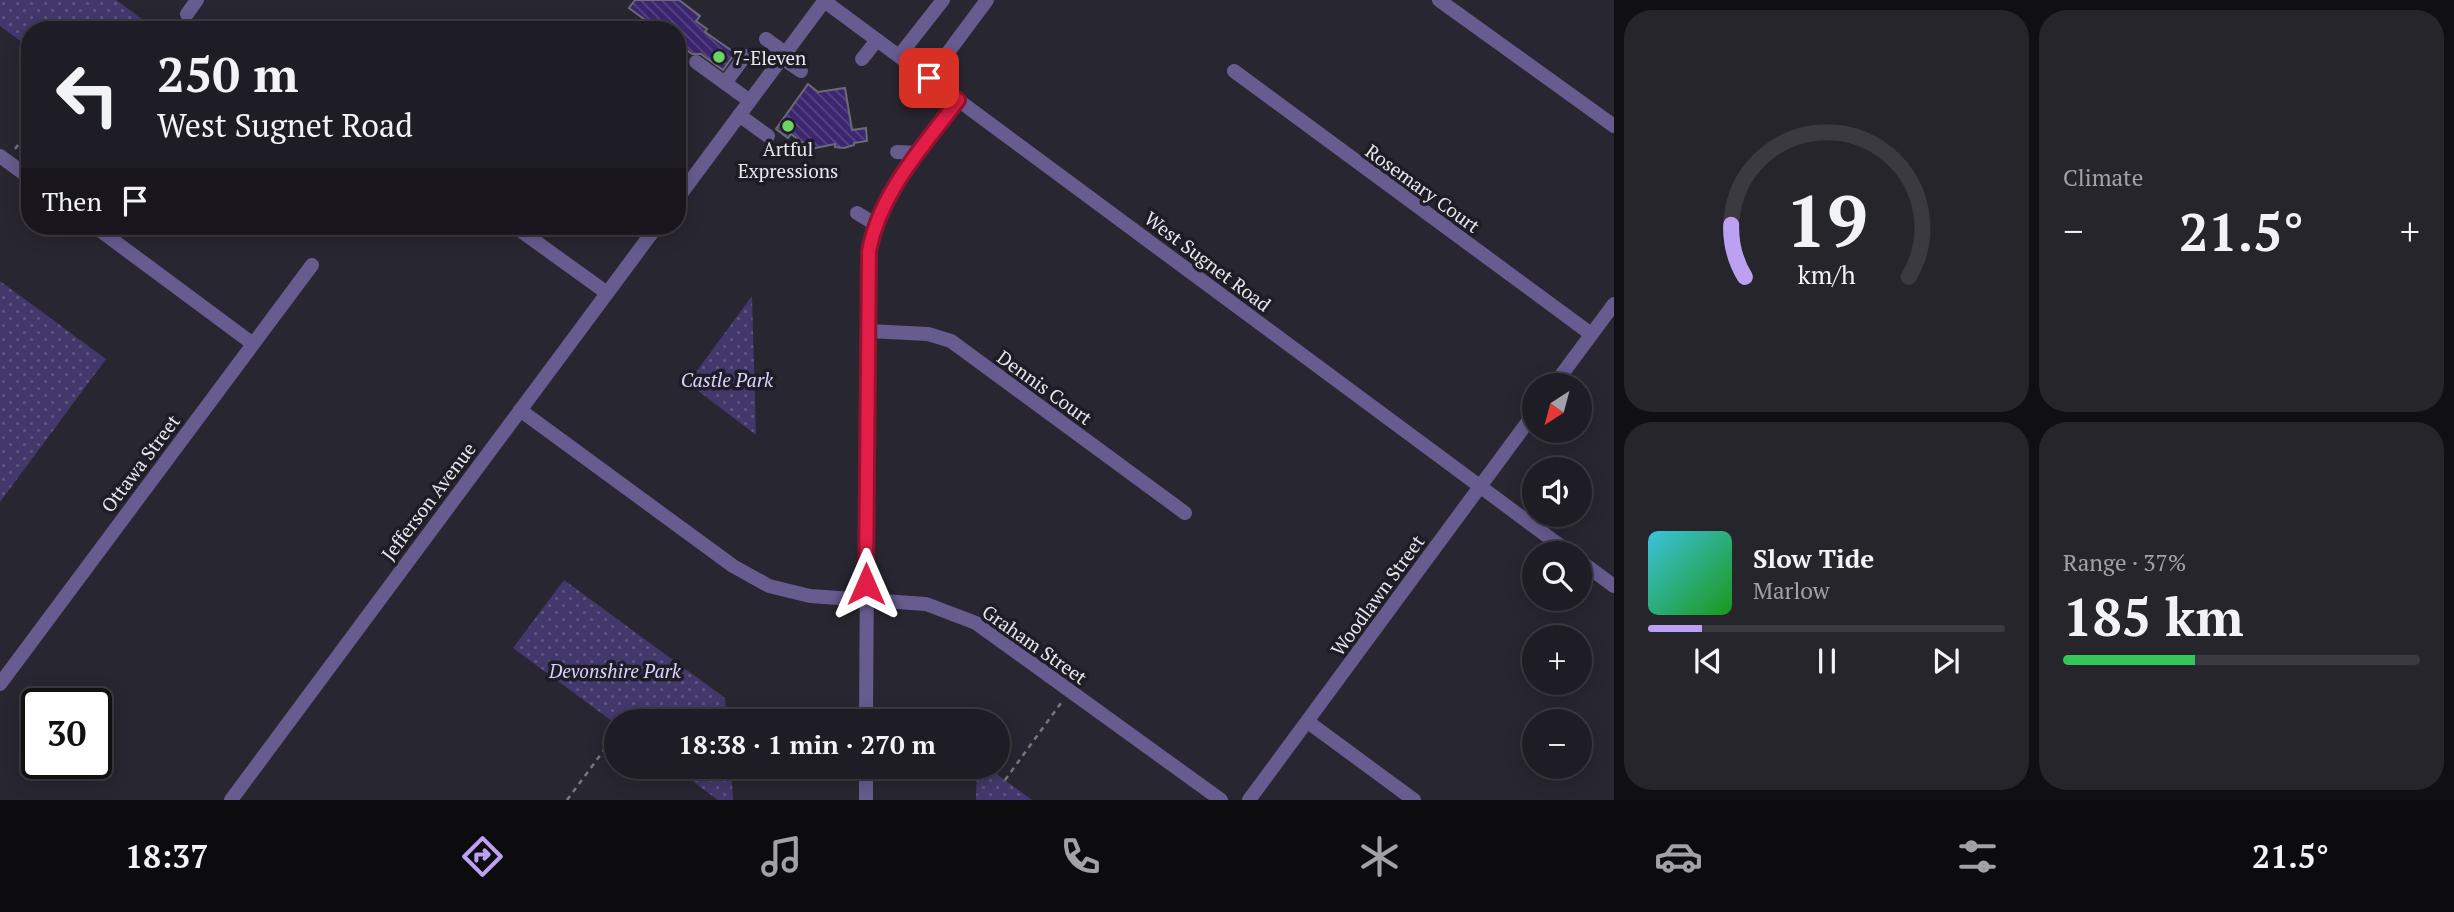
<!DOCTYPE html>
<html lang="en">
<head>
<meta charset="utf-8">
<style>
	body { margin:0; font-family:"PT Serif",serif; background:#26252c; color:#f1f3f6; height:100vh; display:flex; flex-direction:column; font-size:26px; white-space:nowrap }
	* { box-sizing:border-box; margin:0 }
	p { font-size:23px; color:#a1a1a6 }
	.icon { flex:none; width:38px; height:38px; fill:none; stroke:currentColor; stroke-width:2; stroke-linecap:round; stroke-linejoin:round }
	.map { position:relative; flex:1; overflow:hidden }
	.panel { display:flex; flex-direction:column; gap:10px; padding:10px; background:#100f14; width:840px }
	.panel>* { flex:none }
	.hud { position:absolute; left:21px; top:21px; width:665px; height:214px; border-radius:28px; box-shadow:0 4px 18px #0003,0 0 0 2px #3c3a41; background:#1e1c24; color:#f1f3f6; overflow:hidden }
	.needle { width:46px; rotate:216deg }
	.buttons { position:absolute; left:1522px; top:373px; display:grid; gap:14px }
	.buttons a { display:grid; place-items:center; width:70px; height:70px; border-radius:50%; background:#1e1c24; box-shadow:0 4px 18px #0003,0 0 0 2px #3c3a41; font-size:35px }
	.speed { position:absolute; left:21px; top:688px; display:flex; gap:14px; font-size:35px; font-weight:700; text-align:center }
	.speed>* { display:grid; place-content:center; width:91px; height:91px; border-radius:50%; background:#1e1c24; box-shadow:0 4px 18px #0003,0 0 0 2px #3c3a41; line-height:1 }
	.speed .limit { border:4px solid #111; border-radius:10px; background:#fff; color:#111 }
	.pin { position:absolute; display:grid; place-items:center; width:60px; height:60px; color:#fff; margin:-30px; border-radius:14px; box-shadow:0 4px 10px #0006 }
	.me { position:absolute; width:77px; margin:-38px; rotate:0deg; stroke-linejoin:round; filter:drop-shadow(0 0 5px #0008) }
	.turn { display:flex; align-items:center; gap:24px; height:147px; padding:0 21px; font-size:32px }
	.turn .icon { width:91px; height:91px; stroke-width:2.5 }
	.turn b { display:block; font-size:49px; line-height:60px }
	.then { display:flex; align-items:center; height:66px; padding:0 21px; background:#0003; gap:14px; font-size:26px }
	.big { font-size:52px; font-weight:700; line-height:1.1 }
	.panel .card { flex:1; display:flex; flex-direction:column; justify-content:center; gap:10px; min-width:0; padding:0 24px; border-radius:28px; background:#26252c }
	.panel .dial { align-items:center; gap:0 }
	.dial svg { height:182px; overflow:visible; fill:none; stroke:#3c3a41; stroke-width:7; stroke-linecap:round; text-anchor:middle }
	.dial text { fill:#f1f3f6; stroke:none }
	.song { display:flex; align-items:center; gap:21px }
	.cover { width:84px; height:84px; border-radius:10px; background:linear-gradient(135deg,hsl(190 70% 55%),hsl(120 70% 35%)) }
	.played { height:7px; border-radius:4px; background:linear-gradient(90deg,#bca0f2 15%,#3c3a41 15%) }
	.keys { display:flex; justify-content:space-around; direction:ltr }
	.heat { display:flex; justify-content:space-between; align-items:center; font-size:38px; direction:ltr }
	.charge { height:10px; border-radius:5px; background:linear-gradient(90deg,#34c759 37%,#3c3a41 0) }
	.panel .tiles { flex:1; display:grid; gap:10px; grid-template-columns:repeat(2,1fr) }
	.trip { position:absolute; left:604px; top:709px; width:406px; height:70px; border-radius:35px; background:#1e1c24; box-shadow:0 4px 18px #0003,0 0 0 2px #3c3a41; font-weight:700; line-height:70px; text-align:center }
	.menu { display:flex; height:112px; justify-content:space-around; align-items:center; background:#0c0b0e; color:#a1a1a6 }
	.menu .icon { width:49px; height:49px }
	.menu .active { color:#bca0f2 }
	.menu b { font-size:32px; color:#f1f3f6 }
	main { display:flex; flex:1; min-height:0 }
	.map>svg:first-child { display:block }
	.park { fill:url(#park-dots) }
	.building { fill:url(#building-back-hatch); stroke:#6c6a76; stroke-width:2 }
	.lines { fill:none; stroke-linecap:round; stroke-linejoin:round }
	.path { stroke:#78767f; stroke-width:2.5; stroke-dasharray:5 5; stroke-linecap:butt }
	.minor { stroke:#665c90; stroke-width:14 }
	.route-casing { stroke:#92132f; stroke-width:18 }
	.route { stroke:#e11d48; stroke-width:12 }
	.poi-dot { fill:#6dd361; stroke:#1e1d26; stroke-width:2.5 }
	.labels { text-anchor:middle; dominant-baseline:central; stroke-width:7; stroke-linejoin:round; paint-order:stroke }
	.poi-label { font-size:19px; fill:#e8e7ee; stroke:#1e1d26; text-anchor:start }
	.street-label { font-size:19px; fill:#e8e7ee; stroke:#1e1d26 }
	.park-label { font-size:19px; font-style:italic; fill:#d9d2fe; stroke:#1e1d26 }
</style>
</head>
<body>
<main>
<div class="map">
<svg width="1614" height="800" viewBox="0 0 1614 800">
	<defs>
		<pattern id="park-dots" width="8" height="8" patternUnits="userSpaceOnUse" patternTransform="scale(1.75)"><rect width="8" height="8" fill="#43386c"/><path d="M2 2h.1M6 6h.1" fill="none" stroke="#5e5581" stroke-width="1.8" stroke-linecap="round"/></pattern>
		<pattern id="building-back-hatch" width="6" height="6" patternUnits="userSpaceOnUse" patternTransform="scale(1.75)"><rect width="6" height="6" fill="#3b266f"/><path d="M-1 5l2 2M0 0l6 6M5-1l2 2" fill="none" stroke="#574684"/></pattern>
	</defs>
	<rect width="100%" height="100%" fill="#282630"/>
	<g class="park">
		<polygon points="0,0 116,0 157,30 30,30 30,48 0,26"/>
		<polygon points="0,281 106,359 0,502"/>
		<polygon points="752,296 756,435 688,383"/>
		<polygon points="564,580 725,698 727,721 616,721 616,724 513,648"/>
		<polygon points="977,766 987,767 1032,800 976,800"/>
		<polygon points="673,767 731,767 733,800 718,800"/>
	</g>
	<g class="building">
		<polygon points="635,0 679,0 700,16 696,21 707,29 705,32 735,53 723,70 701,54 692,54 677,43 677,30 659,30 629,8"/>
		<polygon points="808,84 818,92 845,88 852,130 866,128 867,141 854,143 854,145 844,148 835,147 835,144 811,149 791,134 788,138 776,129"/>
	</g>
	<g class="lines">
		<g class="path">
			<polyline points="15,149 30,129"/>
			<polyline points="1005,780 1061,703"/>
			<polyline points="567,800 616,734"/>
		</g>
		<g class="minor">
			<polyline points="823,0 1570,553"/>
			<polyline points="1439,0 1614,126"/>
			<polyline points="187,14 197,0"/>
			<polyline points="766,39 785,53"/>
			<polyline points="745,56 725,83 750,101"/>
			<polyline points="899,56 943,0"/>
			<polyline points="782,58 801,71"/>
			<polyline points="862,59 877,40"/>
			<polyline points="696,62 725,83"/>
			<polyline points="1234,71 1591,334"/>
			<polyline points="929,78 987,0"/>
			<polyline points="739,115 768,136"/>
			<polyline points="897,152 919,153"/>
			<polyline points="0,156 30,178"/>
			<polyline points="677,199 825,0"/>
			<polyline points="857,213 875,224"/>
			<polyline points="94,226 253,344"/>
			<polyline points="514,226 607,293"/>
			<polyline points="868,331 928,334 951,341 1185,513"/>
			<polyline points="1554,385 1614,304"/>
			<polyline points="520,410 733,566 769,586 810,596 926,604 976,623 1221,800"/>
			<polyline points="1580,561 1614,586"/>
			<polyline points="0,684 312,265"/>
			<path d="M866 721 869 251C881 191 923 148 958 100"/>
			<polyline points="1308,722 1414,800"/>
			<polyline points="231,800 657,226"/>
			<polyline points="866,800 866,766"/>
			<polyline points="1249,800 1535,412"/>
		</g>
	</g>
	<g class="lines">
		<g class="route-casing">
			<path id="route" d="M866 584 869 251C880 192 923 147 958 100L929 78"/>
		</g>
		<use href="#route" class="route"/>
	</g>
	<g class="poi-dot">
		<circle cx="719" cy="57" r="7"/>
		<circle cx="788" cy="126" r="7"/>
	</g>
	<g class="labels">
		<g class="poi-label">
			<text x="733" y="57">7-Eleven</text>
			<text x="788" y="148" text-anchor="middle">Artful<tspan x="788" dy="22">Expressions</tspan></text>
		</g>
		<g class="street-label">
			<text transform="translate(1423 188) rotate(36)">Rosemary Court</text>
			<text transform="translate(1208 261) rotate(37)">West Sugnet Road</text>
			<text transform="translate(1045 387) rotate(36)">Dennis Court</text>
			<text transform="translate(140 463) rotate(-53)">Ottawa Street</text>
			<text transform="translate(428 501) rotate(-53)">Jefferson Avenue</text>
			<text transform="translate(1377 595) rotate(-54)">Woodlawn Street</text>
			<text transform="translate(1035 644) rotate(35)">Graham Street</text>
		</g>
		<g class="park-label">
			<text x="727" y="379">Castle Park</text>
			<text x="615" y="670">Devonshire Park</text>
		</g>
	</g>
</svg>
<div class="buttons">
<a><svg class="needle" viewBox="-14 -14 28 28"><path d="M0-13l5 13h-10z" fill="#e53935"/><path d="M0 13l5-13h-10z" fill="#a1a1a6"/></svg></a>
<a><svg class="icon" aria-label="sound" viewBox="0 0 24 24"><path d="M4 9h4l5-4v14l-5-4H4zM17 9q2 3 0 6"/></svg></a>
<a><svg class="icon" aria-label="search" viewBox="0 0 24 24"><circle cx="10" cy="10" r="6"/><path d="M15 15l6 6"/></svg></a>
<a>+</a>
<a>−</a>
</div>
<div class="speed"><div class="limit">30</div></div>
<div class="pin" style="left:929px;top:78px;background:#d93025"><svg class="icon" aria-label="arrive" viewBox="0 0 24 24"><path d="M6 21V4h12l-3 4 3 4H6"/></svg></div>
<svg class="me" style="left:866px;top:584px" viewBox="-20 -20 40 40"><path d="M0-17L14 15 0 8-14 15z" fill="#e11d48" stroke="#fff" stroke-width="4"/></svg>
<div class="trip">18:38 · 1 min · 270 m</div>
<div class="hud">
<div class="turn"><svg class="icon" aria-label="left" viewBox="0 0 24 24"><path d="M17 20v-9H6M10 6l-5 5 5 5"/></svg><div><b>250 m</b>West Sugnet Road</div></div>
<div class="then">Then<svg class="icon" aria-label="arrive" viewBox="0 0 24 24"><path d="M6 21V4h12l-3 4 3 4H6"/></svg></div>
</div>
</div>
<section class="panel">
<div class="tiles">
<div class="card dial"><svg viewBox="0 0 100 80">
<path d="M14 69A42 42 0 1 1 86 69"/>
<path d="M14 69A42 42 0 0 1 8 46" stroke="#bca0f2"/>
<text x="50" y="56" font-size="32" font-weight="700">19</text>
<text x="50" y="72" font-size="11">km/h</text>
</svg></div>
<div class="card"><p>Climate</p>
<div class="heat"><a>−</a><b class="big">21.5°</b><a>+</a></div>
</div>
<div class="card">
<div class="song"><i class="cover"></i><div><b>Slow Tide</b><p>Marlow</p></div></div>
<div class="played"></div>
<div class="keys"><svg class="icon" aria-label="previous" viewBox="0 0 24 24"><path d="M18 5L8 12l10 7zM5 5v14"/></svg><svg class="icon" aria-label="pause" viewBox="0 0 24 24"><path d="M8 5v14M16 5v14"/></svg><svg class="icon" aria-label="next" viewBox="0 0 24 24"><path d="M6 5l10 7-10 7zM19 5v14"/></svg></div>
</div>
<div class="card"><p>Range · 37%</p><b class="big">185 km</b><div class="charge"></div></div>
</div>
</section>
</main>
<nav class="menu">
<b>18:37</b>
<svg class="icon active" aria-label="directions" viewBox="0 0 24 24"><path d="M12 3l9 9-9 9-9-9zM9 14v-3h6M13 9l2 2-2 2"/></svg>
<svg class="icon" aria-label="music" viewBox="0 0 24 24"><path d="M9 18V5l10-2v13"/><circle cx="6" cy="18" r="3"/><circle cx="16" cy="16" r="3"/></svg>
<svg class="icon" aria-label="phone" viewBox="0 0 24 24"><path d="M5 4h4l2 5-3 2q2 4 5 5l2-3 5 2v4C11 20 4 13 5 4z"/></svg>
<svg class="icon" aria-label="climate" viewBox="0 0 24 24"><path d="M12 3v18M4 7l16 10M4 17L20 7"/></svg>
<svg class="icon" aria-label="car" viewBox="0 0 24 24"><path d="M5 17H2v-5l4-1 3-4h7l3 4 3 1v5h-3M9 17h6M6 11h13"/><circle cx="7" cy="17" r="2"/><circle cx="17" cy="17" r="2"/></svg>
<svg class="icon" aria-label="filters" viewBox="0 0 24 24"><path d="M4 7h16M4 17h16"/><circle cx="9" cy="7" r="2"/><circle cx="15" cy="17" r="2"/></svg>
<b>21.5°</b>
</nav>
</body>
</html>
